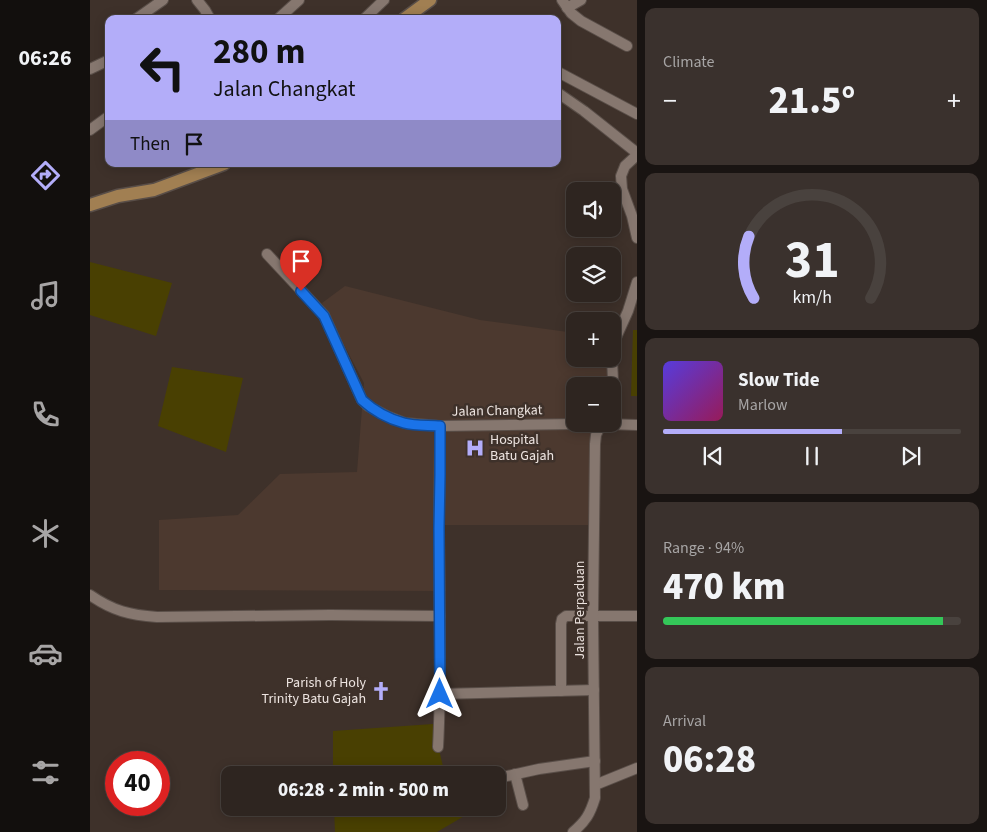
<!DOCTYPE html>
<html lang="en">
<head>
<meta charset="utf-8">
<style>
	body { margin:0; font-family:"Source Sans 3",sans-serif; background:#3a312d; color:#f1f3f6; height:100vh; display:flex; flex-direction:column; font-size:19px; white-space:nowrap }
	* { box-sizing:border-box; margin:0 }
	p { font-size:16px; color:#a7a5a5 }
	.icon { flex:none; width:28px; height:28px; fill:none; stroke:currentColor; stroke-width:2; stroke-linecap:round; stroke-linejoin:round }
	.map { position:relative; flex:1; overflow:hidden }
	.details { display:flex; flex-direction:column; gap:8px; padding:8px; background:#191412; width:350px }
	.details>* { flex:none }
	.banner { position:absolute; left:15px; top:15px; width:456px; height:152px; border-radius:10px; box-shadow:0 2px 12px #0003,0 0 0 1px #49423e; background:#b3adf9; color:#111; overflow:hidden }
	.fabs { position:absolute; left:476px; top:182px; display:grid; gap:10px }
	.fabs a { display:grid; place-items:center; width:55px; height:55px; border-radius:10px; background:#2e2520; box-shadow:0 2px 12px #0003,0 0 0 1px #49423e; font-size:25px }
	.speed { position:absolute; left:15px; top:751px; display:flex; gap:10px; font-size:25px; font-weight:700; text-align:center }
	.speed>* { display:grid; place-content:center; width:65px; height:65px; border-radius:50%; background:#2e2520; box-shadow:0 2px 12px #0003,0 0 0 1px #49423e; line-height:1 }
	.speed .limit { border:8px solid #d22; background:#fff; color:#111 }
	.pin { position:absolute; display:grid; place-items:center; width:42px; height:42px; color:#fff; margin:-51px -21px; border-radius:50% 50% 50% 0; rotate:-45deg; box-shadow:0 0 5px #0007 }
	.pin .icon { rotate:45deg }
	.me { position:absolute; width:55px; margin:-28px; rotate:0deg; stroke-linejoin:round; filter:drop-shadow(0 0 4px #0008) }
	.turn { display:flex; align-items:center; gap:18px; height:105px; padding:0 25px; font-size:22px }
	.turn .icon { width:65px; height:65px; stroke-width:2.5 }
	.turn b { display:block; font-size:35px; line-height:42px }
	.then { display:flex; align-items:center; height:48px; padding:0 25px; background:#0003; gap:10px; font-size:19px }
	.big { font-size:38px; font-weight:800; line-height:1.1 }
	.details .card { flex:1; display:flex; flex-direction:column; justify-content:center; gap:8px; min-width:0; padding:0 18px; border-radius:10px; background:#3a312d }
	.details .dial { align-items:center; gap:0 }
	.dial svg { height:130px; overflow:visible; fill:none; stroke:#49423e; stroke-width:7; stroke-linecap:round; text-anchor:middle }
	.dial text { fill:#f1f3f6; stroke:none }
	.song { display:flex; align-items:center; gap:15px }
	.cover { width:60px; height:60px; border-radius:8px; background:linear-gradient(135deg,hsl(250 70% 55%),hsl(330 70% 35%)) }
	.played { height:5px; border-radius:2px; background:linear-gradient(90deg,#b3adf9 60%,#49423e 60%) }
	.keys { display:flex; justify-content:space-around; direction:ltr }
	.heat { display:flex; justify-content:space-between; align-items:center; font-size:28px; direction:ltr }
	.charge { height:8px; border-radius:4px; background:linear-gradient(90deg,#34c759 94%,#49423e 0) }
	.trip { position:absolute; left:131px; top:766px; width:285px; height:50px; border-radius:10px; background:#2e2520; box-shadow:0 2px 12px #0003,0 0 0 1px #49423e; font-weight:800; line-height:50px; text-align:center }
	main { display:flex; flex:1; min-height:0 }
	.menu { display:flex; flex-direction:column; width:90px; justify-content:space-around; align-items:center; background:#120f0d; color:#a7a5a5 }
	.menu .icon { width:35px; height:35px }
	.menu .current { color:#b3adf9 }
	.menu b { font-size:22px; color:#f1f3f6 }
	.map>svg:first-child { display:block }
	.built { fill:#4c392f }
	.green { fill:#494002 }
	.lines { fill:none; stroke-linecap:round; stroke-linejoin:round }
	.minor-casing { stroke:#594e48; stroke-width:12 }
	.major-casing { stroke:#594e48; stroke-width:15 }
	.minor { stroke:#86776f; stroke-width:10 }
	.major { stroke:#a17f52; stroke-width:12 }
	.route-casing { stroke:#114b97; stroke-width:12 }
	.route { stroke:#1a73e8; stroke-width:9 }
	.labels { text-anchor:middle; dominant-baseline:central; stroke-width:5; stroke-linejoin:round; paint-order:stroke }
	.street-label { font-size:14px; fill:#ede4e0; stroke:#3e312a }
	.poi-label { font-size:14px; fill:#ede4e0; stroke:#3e312a; text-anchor:start }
</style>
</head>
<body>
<main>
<nav class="menu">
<b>06:26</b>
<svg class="icon current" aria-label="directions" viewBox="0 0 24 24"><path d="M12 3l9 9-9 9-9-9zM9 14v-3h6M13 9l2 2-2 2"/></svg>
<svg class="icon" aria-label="music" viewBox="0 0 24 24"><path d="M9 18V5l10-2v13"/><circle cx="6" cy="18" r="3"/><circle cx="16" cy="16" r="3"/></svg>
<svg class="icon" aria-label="phone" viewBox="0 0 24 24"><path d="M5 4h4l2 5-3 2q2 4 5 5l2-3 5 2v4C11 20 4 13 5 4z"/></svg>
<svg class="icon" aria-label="climate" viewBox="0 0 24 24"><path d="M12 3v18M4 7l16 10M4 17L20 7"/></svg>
<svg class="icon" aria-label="car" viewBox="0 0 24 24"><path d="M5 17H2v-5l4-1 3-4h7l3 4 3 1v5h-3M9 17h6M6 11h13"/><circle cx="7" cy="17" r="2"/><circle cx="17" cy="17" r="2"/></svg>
<svg class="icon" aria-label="filters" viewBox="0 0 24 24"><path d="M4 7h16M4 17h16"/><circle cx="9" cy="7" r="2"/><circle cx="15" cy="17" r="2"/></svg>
</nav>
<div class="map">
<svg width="547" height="832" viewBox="0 0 547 832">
	<rect width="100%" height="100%" fill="#3e312a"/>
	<polygon class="built" points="255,286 390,320 485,333 485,359 520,359 520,386 485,386 485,424 501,424 500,525 355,525 356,591 69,590 69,520 148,515 190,474 267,472 274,383 232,303"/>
	<g class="green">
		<polygon points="0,262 82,283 66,336 0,315"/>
		<polygon points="543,330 547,330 547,396 541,396"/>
		<polygon points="82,367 153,378 136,452 68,426"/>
		<polygon points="343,724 355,775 243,775 243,731"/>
		<polygon points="244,808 372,808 376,815 347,832 245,832"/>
	</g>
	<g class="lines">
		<g class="minor-casing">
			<g id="minor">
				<polyline points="107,0 115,10 120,19"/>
				<polyline points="472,0 481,13 491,21 537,46"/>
				<polyline points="477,8 491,0"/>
				<polyline points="46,19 73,0"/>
				<polyline points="188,19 209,0"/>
				<polyline points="274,19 294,0"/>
				<polyline points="0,69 19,60"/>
				<polyline points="468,72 547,114"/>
				<polyline points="468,93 494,111 547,153"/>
				<polyline points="0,130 19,116"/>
				<polyline points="547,155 535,166 531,176 532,189 542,216 547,238"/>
				<polyline points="177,254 234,315 272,400 278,406 297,416 315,423 350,426 485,424"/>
				<polyline points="522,353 524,342 538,311 547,282"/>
				<polyline points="522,359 525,424"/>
				<polyline points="518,424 547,425"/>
				<path d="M0 595C23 611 40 615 67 617L240 615 350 616"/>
				<polyline points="471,691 471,624 472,619 476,616 547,616"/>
				<polyline points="350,694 504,690"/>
				<path d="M348 747C352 675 349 602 349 529 349 495 350 460 350 426"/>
				<polyline points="425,774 433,805"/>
				<polyline points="408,778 449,769 505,761"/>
				<polyline points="505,785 547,768"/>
				<path d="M483 832C496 821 500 814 505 798L503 616 505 444 506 435 511 424"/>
			</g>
		</g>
		<g class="major-casing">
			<g id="major">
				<polyline points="314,19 340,0"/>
				<polyline points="0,205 28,196 64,190 134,164"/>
			</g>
		</g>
		<use href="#minor" class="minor"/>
		<use href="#major" class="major"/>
	</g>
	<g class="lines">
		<g class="route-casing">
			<path id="route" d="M211 291 234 316 272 400C283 410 299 419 314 423 325 426 338 425 350 426V475L349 528 350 694"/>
		</g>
		<use href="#route" class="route"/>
	</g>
	<defs>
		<g id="hospital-bare" transform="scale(1.5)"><path d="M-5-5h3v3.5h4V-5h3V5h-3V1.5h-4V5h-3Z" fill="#b3adf9" stroke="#3e312a" stroke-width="2.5" paint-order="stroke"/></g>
		<g id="church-bare" transform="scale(1.5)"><path d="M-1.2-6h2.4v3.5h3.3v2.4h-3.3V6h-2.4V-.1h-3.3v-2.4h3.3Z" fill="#b3adf9" stroke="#3e312a" stroke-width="2.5" paint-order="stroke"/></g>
	</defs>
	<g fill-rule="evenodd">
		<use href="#hospital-bare" x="385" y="448"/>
		<use href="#church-bare" x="291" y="691"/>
	</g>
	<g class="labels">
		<g class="street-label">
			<text transform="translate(407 411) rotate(-1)">Jalan Changkat</text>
			<text transform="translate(490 610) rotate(-90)">Jalan Perpaduan</text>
		</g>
		<g class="poi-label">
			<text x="400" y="440">Hospital<tspan x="400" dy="16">Batu Gajah</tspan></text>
			<text x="276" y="683" text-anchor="end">Parish of Holy<tspan x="276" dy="16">Trinity Batu Gajah</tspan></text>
		</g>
	</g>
</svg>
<div class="fabs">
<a><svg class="icon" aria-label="sound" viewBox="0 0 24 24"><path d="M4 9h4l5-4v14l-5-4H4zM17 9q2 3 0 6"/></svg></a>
<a><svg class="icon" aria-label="layers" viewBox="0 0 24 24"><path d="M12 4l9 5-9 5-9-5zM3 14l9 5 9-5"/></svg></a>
<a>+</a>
<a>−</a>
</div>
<div class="speed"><div class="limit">40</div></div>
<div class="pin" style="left:211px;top:291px;background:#d93025"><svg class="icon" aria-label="arrive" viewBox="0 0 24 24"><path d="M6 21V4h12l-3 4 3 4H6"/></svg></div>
<svg class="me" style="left:350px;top:694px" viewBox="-20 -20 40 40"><path d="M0-17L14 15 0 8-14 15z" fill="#1a73e8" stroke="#fff" stroke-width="4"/></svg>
<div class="trip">06:28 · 2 min · 500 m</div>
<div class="banner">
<div class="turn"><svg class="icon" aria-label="left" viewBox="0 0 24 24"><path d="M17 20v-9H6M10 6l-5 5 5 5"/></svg><div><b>280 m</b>Jalan Changkat</div></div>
<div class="then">Then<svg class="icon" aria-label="arrive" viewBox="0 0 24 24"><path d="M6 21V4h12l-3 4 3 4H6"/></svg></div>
</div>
</div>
<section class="details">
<div class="card"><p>Climate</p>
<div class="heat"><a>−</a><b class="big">21.5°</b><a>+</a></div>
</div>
<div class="card dial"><svg viewBox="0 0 100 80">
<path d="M14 69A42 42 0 1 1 86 69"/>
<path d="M14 69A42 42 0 0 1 11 31" stroke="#b3adf9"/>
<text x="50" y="56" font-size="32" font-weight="700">31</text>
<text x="50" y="72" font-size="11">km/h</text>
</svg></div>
<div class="card">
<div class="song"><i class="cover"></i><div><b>Slow Tide</b><p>Marlow</p></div></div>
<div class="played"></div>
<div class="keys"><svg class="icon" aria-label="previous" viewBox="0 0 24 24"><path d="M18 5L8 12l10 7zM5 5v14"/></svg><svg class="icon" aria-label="pause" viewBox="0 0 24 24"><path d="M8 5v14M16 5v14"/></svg><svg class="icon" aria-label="next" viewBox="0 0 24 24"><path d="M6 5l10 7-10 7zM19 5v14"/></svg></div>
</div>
<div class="card"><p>Range · 94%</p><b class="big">470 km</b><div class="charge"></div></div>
<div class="card"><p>Arrival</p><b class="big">06:28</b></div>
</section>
</main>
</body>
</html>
